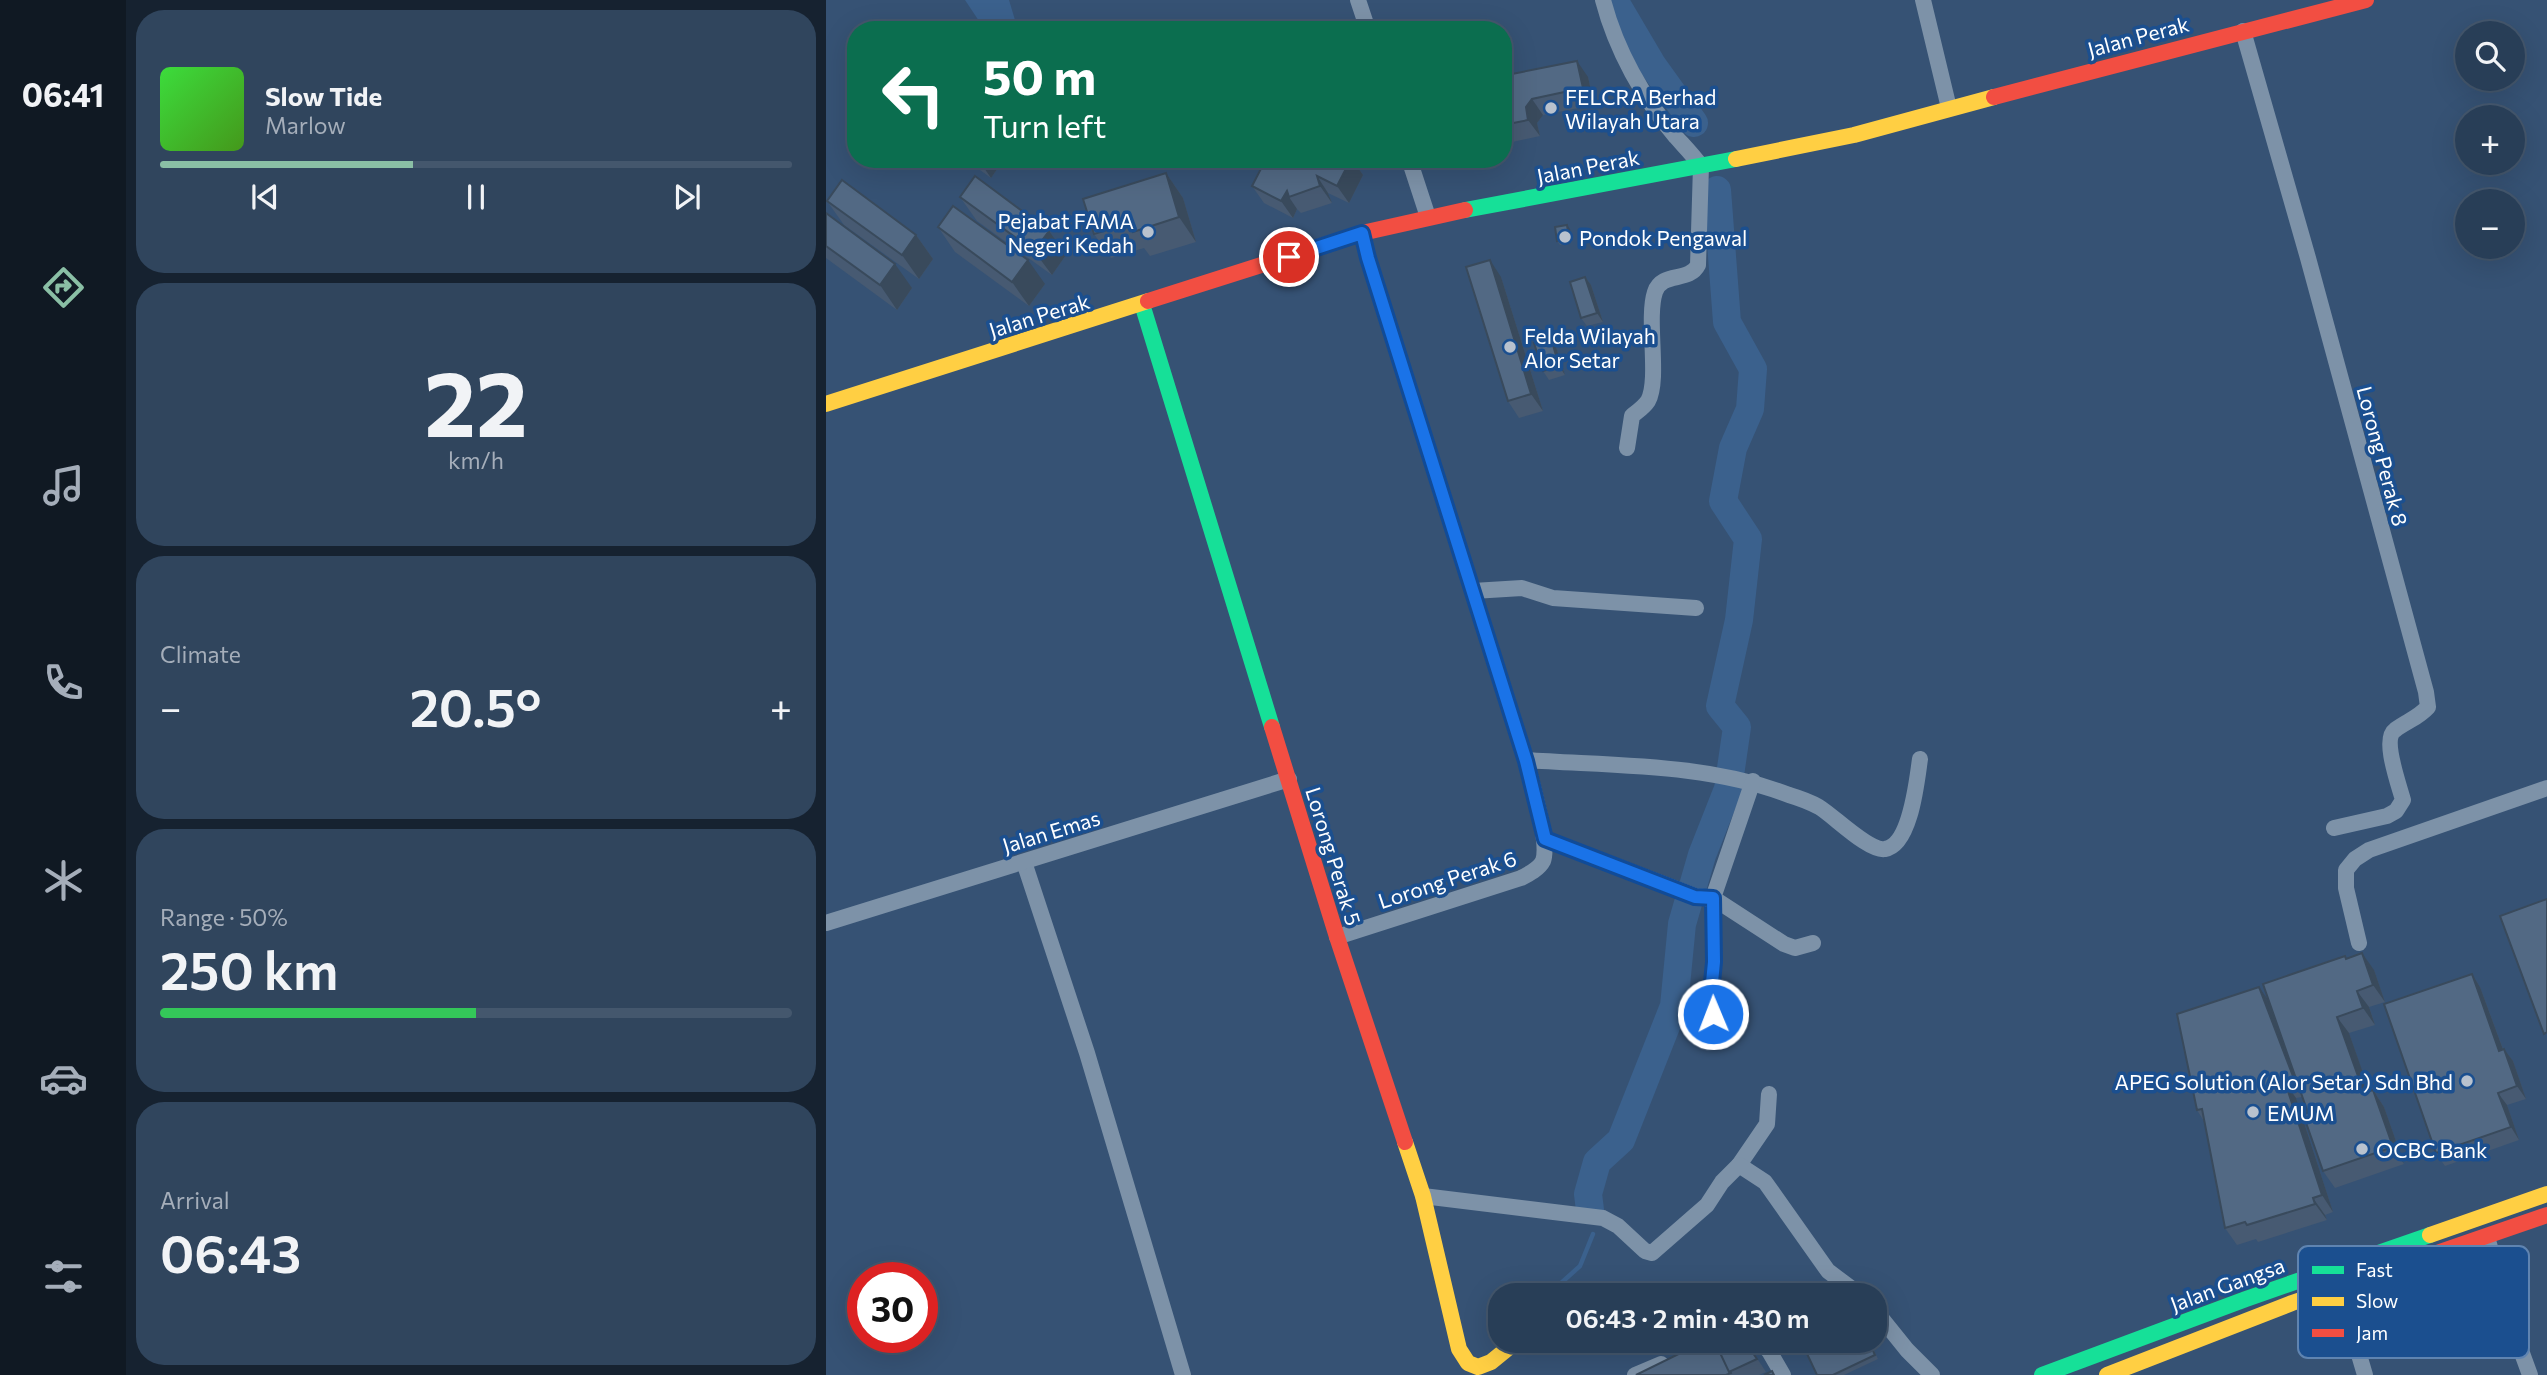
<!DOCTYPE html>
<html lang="en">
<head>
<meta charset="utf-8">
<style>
	body { margin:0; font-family:Commissioner,sans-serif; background:#30455d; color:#f1f3f6; height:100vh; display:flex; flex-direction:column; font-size:26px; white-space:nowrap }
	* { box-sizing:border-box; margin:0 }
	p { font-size:23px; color:#a5aeba }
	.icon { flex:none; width:38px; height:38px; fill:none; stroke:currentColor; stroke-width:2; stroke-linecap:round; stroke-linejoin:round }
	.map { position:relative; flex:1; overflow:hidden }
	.sheet { display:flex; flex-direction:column; gap:10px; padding:10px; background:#162230; width:700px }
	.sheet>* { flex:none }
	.hud { position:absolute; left:21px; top:21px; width:665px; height:147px; border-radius:28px; box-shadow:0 7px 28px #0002,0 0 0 2px #44576d; background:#0b6e4f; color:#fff; overflow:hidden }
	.tools { position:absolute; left:1629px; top:21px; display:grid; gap:14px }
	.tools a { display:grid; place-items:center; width:70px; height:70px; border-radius:50%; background:#283e57; box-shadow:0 7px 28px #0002,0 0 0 2px #44576d; font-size:35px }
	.speed { position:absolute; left:21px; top:1262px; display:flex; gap:14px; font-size:35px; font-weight:700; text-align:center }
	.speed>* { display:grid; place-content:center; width:91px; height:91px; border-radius:50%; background:#283e57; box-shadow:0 7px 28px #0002,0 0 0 2px #44576d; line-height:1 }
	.speed .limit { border:10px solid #d22; background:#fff; color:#111 }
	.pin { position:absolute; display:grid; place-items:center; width:60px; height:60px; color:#fff; margin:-30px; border:4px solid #fff; border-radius:50%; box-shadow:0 2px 7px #0007 }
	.me { position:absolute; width:77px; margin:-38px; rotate:359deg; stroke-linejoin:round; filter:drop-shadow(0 0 5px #0008) }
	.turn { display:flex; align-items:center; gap:24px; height:147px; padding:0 21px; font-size:32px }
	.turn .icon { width:91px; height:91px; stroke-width:2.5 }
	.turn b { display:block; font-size:49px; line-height:60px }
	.big { font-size:52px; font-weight:600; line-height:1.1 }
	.sheet .tile { flex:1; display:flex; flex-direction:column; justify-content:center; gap:10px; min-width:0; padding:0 24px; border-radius:28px; background:#30455d }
	.sheet .dial { align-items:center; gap:0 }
	.dial b { font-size:91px; line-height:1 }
	.song { display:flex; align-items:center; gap:21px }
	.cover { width:84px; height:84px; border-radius:10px; background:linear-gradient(135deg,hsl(120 70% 55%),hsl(100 70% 35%)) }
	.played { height:7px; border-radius:4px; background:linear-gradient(90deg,#8abfa5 40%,#44576d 40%) }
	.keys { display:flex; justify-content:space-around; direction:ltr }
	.heat { display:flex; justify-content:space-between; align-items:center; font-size:38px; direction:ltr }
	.charge { height:10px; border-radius:5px; background:linear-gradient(90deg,#34c759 50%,#44576d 0) }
	.trip { position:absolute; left:662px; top:1283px; width:399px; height:70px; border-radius:28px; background:#283e57; box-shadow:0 7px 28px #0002,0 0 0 2px #44576d; font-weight:600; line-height:70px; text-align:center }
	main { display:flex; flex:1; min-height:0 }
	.menu { display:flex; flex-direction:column; width:126px; justify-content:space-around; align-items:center; background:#101923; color:#a5aeba }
	.menu .icon { width:49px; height:49px }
	.menu .active { color:#8abfa5 }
	.menu b { font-size:32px; color:#f1f3f6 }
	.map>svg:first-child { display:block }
	.water { fill:#3b618d }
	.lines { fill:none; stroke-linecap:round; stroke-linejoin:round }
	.stream { stroke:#3b618d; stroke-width:4.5 }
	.river { stroke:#3b618d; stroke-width:28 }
	.street { stroke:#7d92a8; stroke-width:16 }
	.fast { stroke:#16e098; stroke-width:16 }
	.slow { stroke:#ffcf43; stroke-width:16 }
	.jam { stroke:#f24e42; stroke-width:16 }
	.wall { fill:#475a72 }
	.shaded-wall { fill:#394a5c }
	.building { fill:#526984; stroke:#394a5c; stroke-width:2 }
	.route-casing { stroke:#114b97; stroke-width:18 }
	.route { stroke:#1a73e8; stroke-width:12 }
	.poi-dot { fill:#b9c2ce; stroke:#1b4f8f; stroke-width:2.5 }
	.labels { text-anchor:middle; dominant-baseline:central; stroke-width:7; stroke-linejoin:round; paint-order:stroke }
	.street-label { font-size:21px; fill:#fff; stroke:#1b4f8f }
	.poi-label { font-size:21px; fill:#fff; stroke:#1b4f8f; text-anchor:start }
	.key { fill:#1b4f8f; stroke:#5f84b1; stroke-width:2 }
	.key-label { font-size:19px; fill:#fff }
</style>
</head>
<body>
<main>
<nav class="menu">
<b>06:41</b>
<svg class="icon active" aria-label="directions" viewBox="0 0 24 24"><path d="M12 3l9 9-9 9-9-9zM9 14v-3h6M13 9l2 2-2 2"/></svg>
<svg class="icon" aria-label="music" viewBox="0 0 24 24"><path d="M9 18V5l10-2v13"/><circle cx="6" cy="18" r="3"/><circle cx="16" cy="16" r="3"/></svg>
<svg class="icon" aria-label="phone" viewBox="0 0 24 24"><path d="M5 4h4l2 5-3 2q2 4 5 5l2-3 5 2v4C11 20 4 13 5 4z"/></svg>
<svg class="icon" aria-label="climate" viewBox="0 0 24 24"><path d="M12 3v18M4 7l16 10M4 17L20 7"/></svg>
<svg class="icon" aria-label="car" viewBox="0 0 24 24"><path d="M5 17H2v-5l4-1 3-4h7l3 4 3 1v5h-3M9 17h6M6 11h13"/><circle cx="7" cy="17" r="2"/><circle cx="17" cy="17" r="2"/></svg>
<svg class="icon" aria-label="filters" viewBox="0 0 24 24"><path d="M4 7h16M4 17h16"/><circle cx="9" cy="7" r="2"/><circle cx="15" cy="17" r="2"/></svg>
</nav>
<section class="sheet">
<div class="tile">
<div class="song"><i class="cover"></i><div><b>Slow Tide</b><p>Marlow</p></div></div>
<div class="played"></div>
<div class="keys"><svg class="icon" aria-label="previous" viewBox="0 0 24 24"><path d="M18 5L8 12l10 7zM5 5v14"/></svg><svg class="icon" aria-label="pause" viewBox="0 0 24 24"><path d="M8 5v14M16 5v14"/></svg><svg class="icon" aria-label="next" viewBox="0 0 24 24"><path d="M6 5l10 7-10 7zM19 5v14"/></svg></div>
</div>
<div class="tile dial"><b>22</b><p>km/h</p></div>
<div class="tile"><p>Climate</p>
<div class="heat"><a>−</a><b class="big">20.5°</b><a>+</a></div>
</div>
<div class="tile"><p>Range · 50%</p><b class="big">250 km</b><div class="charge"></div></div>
<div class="tile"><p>Arrival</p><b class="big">06:43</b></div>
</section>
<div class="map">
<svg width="1721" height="1375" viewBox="0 0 1721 1375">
	<rect width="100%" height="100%" fill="#365274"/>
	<polygon class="water" points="139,0 183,0 192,30 159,30"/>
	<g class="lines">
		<polyline class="stream" points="699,1295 734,1284 754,1266 767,1234"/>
		<g class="river">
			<polyline points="788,0 827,66 868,123"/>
			<polyline points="764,1210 762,1194 771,1162 795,1140 848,1006 856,924 876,855 902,789 911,727 894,706 913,620 922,539 897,501 907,448 924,409 927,369 901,322 891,190"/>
		</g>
		<g class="street">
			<polyline points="532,0 542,30"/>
			<path d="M777 0C790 50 817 98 850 137 859 147 867 155 875 166L872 265C863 283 836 271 829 292 820 319 834 379 822 401 818 407 812 411 806 416L801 448"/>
			<polyline points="1097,0 1123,108"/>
			<path d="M1417 31 1482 258 1600 692 1602 707C1592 718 1581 721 1569 730 1556 739 1573 785 1577 800L1570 811 1561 816 1508 828"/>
			<polyline points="583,159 602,217"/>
			<polyline points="647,591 696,588 727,598 870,608"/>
			<path d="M700 760C787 766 881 763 963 795 973 798 984 802 993 807 1008 816 1043 852 1059 849 1085 845 1091 779 1094 759"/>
			<polyline points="719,839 869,896 887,898 958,944 969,948 987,943"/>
			<polyline points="198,862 261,1053 357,1375"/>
			<polyline points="0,923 463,779"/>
			<path d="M511 937 695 878C703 874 713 869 717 861 724 842 705 782 700 760L542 258 536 233"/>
			<polyline points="1533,943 1520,888 1520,870 1529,859 1543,850 1721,788"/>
			<polyline points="887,1014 884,1003 888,962 887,898 927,781"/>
			<polyline points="913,1165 941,1124 943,1094"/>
			<polyline points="597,1196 777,1218 792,1226 819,1251 826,1253 881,1205 896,1182 913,1165 939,1182 1002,1271 1034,1295"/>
			<polyline points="1661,1237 1689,1334 1704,1375"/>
			<polyline points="1513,1287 1539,1375"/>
			<polyline points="1048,1309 1081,1350 1106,1375"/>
			<polyline points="933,1340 943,1351 957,1375"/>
			<polyline points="809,1375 835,1364"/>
		</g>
		<g class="fast">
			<polyline points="639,210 910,159"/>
			<polyline points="316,304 446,727"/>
			<polyline points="1216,1375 1420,1299 1604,1235"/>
		</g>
		<g class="slow">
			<polyline points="910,159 1028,135 1168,97"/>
			<polyline points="0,404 322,301"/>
			<polyline points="579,1142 597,1196 633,1349 642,1363 652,1367 665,1362 692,1340"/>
			<polyline points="1604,1235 1721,1194"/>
			<polyline points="1281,1375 1466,1303 1550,1274"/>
		</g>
		<g class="jam">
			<polyline points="1168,97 1540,0"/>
			<polyline points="322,301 536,233 639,210"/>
			<polyline points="446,727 511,937 579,1142"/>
			<polyline points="1550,1274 1721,1215"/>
		</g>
	</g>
	<g class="wall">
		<polygon points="762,77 768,105 717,115 711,123 714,136 677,144 677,88 682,95"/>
		<polygon points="139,159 178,159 165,178"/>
		<polygon points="426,159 526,159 537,175 523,203 502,193 506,203 475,213 471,209 467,218 438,203 426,186 435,168 430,165"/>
		<polygon points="340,173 357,198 370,242 324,256 318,248 285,258 268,234"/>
		<polygon points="134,197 240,255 226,275 151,221"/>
		<polygon points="1,201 90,235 107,259 93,279 18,225"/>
		<polygon points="0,213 86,288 71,310 0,258"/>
		<polygon points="112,227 219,284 203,306 129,252"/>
		<polygon points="744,229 746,242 734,245 731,241"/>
		<polygon points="675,277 717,411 693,418 682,401"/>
		<polygon points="759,277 765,285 777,322 761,326 755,318"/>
		<polygon points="730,347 739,375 723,380 717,371"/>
		<polygon points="1519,956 1521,959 1548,970 1559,1002 1543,1007 1549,1025 1523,1033 1543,1091 1547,1090 1558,1107 1578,1164 1509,1188 1497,1171 1482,1113 1476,1097 1470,1098 1507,1212 1499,1215 1501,1220 1432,1242 1430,1239 1411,1245 1399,1228 1379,1123 1371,1110"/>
		<polygon points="1646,974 1654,987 1677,1049 1678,1049 1687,1061 1700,1099 1681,1105 1693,1140 1619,1166 1610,1153"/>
		<polygon points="919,1340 940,1372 933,1375 810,1375"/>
		<polygon points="1043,1340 1052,1359 1018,1375 991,1375"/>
	</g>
	<g class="shaded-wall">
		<polygon points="751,61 762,77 768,105 757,88"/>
		<polygon points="706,99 717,115 711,123 714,136 702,120 700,107"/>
		<polygon points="152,159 178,159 165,178"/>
		<polygon points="525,159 526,159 537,175 523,203 511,186"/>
		<polygon points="340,173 357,198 370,242 353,217"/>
		<polygon points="491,176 502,193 506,203 494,186"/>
		<polygon points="461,191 463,197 471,209 467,218 455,201"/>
		<polygon points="741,225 744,229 746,242 743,238"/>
		<polygon points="223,231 240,255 226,275 208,251"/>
		<polygon points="90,235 107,259 93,279 76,255"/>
		<polygon points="202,260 219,284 203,306 186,282"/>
		<polygon points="664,260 675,277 717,411 705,394"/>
		<polygon points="69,264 86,288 71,310 54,285"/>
		<polygon points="759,277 765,285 777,322 771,313"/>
		<polygon points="725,338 730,347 739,375 733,366"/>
		<polygon points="1536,953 1548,970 1559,1002 1547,985"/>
		<polygon points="1646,974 1654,987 1682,1063 1673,1051"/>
		<polygon points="1433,987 1445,1004 1479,1096 1468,1079"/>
		<polygon points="1531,991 1543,1007 1549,1025 1537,1008"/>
		<polygon points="1511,1017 1523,1033 1550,1110 1538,1093"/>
		<polygon points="1678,1049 1687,1061 1700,1099 1691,1086"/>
		<polygon points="1459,1082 1470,1098 1507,1212 1496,1195"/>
		<polygon points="1547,1090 1558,1107 1578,1164 1567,1147"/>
		<polygon points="1672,1093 1681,1105 1693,1140 1685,1127"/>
		<polygon points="1487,1198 1499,1215 1501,1220 1489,1204"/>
	</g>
	<g class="building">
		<polygon points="751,61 757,88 706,99 700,107 702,120 677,125 677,96 685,94 681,75"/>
		<polygon points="440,159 525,159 511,186 491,176 494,186 463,197 461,191 455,201 426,186"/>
		<polygon points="340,173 353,217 307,232 304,223 268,234 257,199"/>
		<polygon points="149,176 223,231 208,251 134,197"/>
		<polygon points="16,180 90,235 76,255 1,201"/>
		<polygon points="127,206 202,260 186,282 112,227"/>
		<polygon points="0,213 69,264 54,285 0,246"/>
		<polygon points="741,225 743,238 731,241 729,227"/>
		<polygon points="664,260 705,394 682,401 640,267"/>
		<polygon points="759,277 771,313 755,318 744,282"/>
		<polygon points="725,338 733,366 717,371 708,343"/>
		<polygon points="1721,899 1721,1032 1718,1034 1674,916"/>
		<polygon points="1536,953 1547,985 1531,991 1537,1008 1511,1017 1538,1093 1547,1090 1567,1147 1497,1171 1477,1114 1482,1113 1437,984 1519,956 1520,959"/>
		<polygon points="1646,974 1673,1051 1678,1049 1691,1086 1672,1093 1685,1127 1610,1153 1558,1004"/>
		<polygon points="1433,987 1468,1079 1459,1082 1496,1195 1487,1198 1489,1204 1421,1225 1419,1222 1399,1228 1376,1109 1371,1110 1351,1014"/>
		<polygon points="881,1340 888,1340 905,1373 900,1375 810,1375"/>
		<polygon points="888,1340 918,1340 931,1359 903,1372"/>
		<polygon points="977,1340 1042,1340 1049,1355 1007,1375 991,1375 975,1341"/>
		<polygon points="946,1371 948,1375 938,1375"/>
	</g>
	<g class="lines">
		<g class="route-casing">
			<polyline id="route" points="463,257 536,233 542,258 700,761 719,839 869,897 887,898 888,962 884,1003 887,1014"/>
		</g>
		<use href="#route" class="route"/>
	</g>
	<g class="poi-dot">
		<circle cx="725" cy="108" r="7"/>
		<circle cx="322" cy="232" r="7"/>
		<circle cx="739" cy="237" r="7"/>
		<circle cx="684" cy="347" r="7"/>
		<circle cx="1641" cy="1081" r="7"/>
		<circle cx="1427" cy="1112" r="7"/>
		<circle cx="1536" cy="1149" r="7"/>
	</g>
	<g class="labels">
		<g class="street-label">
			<text transform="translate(1312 36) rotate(-15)">Jalan Perak</text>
			<text transform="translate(762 166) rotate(-11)">Jalan Perak</text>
			<text transform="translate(213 315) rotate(-17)">Jalan Perak</text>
			<text transform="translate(1557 456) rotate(75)">Lorong Perak 8</text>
			<text transform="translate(225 831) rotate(-17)">Jalan Emas</text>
			<text transform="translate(508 856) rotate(73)">Lorong Perak 5</text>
			<text transform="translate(621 879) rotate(-18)">Lorong Perak 6</text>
			<text transform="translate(1401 1284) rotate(-20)">Jalan Gangsa</text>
		</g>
		<g class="poi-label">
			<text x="739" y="96">FELCRA Berhad<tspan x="739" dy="24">Wilayah Utara</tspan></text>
			<text x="308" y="220" text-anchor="end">Pejabat FAMA<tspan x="308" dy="24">Negeri Kedah</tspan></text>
			<text x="753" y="237">Pondok Pengawal</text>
			<text x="698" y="335">Felda Wilayah<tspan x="698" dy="24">Alor Setar</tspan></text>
			<text x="1627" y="1081" text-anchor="end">APEG Solution (Alor Setar) Sdn Bhd</text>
			<text x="1441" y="1112">EMUM</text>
			<text x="1550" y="1149">OCBC Bank</text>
		</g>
	</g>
	<rect x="1472" y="1246" width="231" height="112" rx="10" class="key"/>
	<rect x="1486" y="1266" width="32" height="8" fill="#16e098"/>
	<rect x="1486" y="1297" width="32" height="9" fill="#ffcf43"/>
	<rect x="1486" y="1329" width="32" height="8" fill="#f24e42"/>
	<g class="key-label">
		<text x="1530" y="1277">Fast</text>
		<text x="1530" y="1308">Slow</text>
		<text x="1530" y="1340">Jam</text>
	</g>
</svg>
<div class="tools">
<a><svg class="icon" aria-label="search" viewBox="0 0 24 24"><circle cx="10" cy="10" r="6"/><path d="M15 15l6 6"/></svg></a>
<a>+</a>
<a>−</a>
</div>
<div class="speed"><div class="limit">30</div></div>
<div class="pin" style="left:463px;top:257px;background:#d93025"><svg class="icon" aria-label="arrive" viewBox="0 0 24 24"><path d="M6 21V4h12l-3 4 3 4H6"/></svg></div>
<svg class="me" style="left:887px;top:1014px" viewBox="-20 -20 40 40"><circle r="17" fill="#1a73e8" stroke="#fff" stroke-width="3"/><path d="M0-11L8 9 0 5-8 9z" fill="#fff"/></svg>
<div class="trip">06:43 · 2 min · 430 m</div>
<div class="hud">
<div class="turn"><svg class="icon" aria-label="left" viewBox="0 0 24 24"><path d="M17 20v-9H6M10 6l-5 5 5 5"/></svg><div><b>50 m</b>Turn left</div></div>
</div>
</div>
</main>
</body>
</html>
